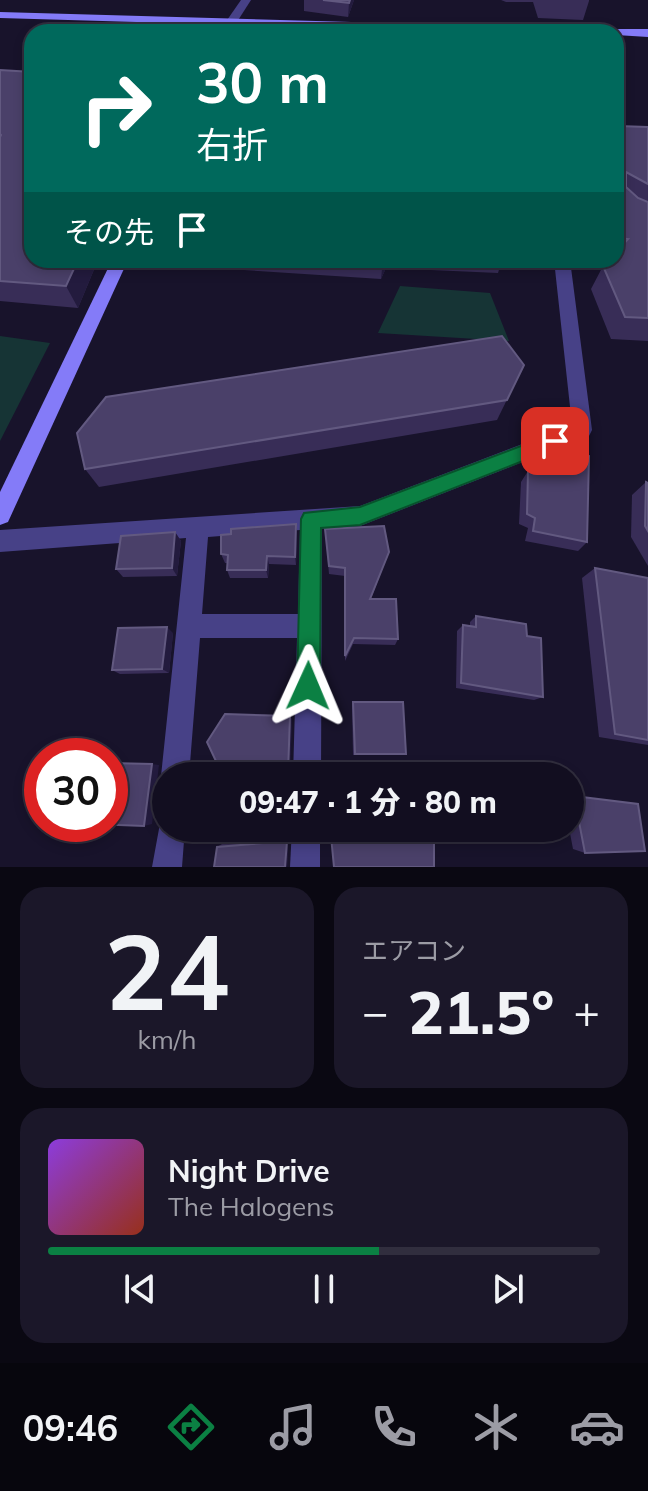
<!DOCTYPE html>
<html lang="ja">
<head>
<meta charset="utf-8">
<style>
	body { margin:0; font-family:Mulish,"Noto Sans JP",sans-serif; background:#1b1729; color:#f1f3f6; height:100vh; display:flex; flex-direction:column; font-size:30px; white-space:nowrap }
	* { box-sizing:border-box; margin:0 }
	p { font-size:26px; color:#9c9ca5 }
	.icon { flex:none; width:44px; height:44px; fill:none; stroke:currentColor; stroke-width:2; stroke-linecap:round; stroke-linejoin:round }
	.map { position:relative; height:867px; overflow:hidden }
	.side { display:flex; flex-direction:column; gap:20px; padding:20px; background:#0a0812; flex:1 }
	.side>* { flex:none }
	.hud { position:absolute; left:24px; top:24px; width:600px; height:244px; border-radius:24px; box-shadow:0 4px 12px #0003,0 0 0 2px #312e3e; background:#00695c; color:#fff; overflow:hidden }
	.speed { position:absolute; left:24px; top:738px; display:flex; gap:16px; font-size:40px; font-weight:700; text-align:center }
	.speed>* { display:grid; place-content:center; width:104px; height:104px; border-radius:50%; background:#120e20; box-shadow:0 4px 12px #0003,0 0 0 2px #312e3e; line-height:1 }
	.speed .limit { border:12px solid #d22; background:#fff; color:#111 }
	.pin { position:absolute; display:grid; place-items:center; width:68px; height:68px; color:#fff; margin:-34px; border-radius:16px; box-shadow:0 4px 12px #0006 }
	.me { position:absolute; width:88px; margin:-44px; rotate:1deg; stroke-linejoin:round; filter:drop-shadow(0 0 6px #0008) }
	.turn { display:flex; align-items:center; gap:28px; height:168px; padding:0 40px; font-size:36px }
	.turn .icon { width:104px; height:104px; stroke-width:2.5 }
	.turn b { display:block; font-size:56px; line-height:68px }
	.then { display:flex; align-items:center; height:76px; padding:0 40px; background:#0003; gap:16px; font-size:30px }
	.big { font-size:60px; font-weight:800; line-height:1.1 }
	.side .card { flex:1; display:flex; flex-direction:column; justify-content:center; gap:12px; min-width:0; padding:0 28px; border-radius:24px; background:#1b1729 }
	.side .dial { align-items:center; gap:0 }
	.dial b { font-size:104px; line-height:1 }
	.song { display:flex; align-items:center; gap:24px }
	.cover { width:96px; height:96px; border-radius:12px; background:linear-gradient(135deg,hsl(270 70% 55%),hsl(10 70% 35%)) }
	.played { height:8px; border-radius:4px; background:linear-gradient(90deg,#0b8043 60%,#312e3e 60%) }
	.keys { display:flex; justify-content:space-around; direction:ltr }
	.heat { display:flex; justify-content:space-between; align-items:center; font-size:44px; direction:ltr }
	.side .tiles { flex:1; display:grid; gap:20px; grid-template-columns:1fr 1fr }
	.card:last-child { grid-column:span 2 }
	.trip { position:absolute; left:152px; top:762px; width:432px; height:80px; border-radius:40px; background:#120e20; box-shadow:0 4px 12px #0003,0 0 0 2px #312e3e; font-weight:800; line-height:80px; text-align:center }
	.menu { display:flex; height:128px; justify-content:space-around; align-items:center; background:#07060d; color:#9c9ca5 }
	.menu .icon { width:56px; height:56px }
	.menu .selected { color:#0b8043 }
	.menu b { font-size:36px; color:#f1f3f6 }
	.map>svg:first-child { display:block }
	.green { fill:#163435 }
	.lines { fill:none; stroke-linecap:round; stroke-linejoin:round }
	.street { fill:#474187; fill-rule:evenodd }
	.secondary { fill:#847bf8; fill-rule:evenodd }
	.wall { fill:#382d57 }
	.shaded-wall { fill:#231b3e }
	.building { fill:#4a4069; stroke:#625980; stroke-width:2 }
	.route { fill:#0b8043; stroke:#07532c; stroke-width:2 }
</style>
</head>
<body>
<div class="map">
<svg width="648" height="867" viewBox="0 0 648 867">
	<rect width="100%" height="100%" fill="#18132b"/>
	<g class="green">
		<polygon points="400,286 490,293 509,341 378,333"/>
		<polygon points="0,336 50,343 0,441"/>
	</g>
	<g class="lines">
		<g class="street">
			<polygon points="241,0 251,0 235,25 227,25 225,23"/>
			<path d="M554 260H570L592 430 589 436 360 526 322 529 321 776H293L297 638H200L189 776H166L165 786 161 776 186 538 0 552V530L360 506 572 425ZM300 530 298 614H202L208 537Z"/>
			<polygon points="166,816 166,828 185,828 182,867 152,867 161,818"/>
			<polygon points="292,828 320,828 320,867 290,867"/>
		</g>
		<g class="secondary">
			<polygon points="0,12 599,29 605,32 476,32 0,18"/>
			<polygon points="616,29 648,29 648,37 616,35 616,32 610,32"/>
			<polygon points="112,260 128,260 8,522 0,525 0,492"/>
		</g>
	</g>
	<g class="wall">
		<polygon points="304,0 354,0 348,17 304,11"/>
		<polygon points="501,0 589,0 589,1 583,20 538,18 533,2 506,2"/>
		<polygon points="0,70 32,260 98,260 78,308 0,301"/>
		<polygon points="616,120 618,126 648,127 648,341 611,339 591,289 603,266 608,261 595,260 616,260"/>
		<polygon points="211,260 502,260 498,273 386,268 381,279 212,268"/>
		<polygon points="524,365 497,420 99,487 85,469"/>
		<polygon points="539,451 587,542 578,551 525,541 528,528 519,524 521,482 528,471 530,472 532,462"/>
		<polygon points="646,482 648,483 648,566 631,537 632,495"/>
		<polygon points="325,529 389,552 371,599 398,639 395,645 353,644 345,661 345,576 329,574"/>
		<polygon points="175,532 181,541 177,576 123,577 116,569"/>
		<polygon points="297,533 296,565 269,564 268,578 230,578 227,570 227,563 225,563 221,554"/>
		<polygon points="595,568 648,578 648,745 599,737 582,578"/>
		<polygon points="476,616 527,636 543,697 534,700 456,688 457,631 463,625 470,626 470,622"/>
		<polygon points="173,633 169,673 120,674 112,670"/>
		<polygon points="353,702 406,754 403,755 353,755 352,705"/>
		<polygon points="570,795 638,804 585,853 573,849 569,828 570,828"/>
		<polygon points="343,828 370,828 391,836 429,838 434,841 334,867 331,834 343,833"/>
		<polygon points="288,838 287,867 217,847 222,844"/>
	</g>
	<g class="shaded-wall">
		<polygon points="350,0 354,0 348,17 349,3"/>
		<polygon points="78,260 98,260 78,308 66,286"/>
		<polygon points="383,260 387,260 386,268 381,279"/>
		<polygon points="296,524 297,533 296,565 295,557"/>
		<polygon points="175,532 181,541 177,576 172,568"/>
		<polygon points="267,556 269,564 268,578 266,570"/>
		<polygon points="167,627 173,633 169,673 162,669"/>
		<polygon points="290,716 292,719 290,774 289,776 287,776"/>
		<polygon points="152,764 159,765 152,824 144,826"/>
		<polygon points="288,838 287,867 285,867 287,841"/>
	</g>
	<g class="building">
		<polygon points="323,0 350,0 349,3"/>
		<polygon points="0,70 32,72 32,260 78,260 66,286 0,281 0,137 1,135 0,134"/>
		<polygon points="616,120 618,126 648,127 648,184 626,172 626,187 638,198 648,202 648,318 625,317 603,266 609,260 616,260 616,252 628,239 616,238"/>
		<polygon points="502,336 524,365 507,400 85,469 77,433 106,397"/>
		<polygon points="552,446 589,456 587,542 533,531 535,518 527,514 528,471 536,473 539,451"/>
		<polygon points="646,482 648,483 648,531 645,526"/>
		<polygon points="296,524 295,557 267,556 266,570 227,570 228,555 221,554 221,535 231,534 231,529"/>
		<polygon points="384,526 389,552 370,599 396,599 398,639 354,638 345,656 345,568 329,566 325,529"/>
		<polygon points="175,532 172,568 116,569 121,536"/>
		<polygon points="595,568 648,578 648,740 615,734"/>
		<polygon points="476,616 526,624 527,636 541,638 543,697 461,683 463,625 476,627"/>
		<polygon points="167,627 162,669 112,670 118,628"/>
		<polygon points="353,702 403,702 406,754 355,754"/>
		<polygon points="225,714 290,716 288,773 287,776 223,776 207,742"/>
		<polygon points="110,763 152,764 144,826 92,824 110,824"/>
		<polygon points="574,796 638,804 645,851 585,853"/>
		<polygon points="344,828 366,828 394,838 434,841 434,867 334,867 331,836 344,835"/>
		<polygon points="287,841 285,867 214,867 217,847"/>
	</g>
	<polygon class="route" points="555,433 561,435 564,441 561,446 360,525 321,528 320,686 316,694 308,698 300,694 297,686 301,519 304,513 360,507"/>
</svg>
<div class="speed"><div class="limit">30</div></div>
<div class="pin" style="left:555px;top:441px;background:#d93025"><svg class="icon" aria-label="arrive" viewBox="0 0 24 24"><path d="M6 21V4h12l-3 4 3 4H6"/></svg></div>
<svg class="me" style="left:308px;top:686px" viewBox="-20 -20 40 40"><path d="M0-17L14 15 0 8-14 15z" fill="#0b8043" stroke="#fff" stroke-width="4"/></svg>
<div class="trip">09:47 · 1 分 · 80 m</div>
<div class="hud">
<div class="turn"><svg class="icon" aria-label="right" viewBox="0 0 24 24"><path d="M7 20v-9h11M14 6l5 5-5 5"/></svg><div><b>30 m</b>右折</div></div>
<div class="then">その先<svg class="icon" aria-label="arrive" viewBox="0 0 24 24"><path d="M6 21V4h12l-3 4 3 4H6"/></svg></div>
</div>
</div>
<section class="side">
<div class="tiles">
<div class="card dial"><b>24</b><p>km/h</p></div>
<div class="card"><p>エアコン</p>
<div class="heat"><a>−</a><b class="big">21.5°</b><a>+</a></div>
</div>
<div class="card">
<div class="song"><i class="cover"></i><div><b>Night Drive</b><p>The Halogens</p></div></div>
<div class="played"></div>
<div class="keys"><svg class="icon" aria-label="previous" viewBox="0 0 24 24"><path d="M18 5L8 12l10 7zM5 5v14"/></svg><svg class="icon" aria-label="pause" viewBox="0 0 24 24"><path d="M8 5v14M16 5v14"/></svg><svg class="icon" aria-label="next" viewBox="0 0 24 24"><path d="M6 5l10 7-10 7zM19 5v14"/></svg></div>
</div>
</div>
</section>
<nav class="menu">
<b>09:46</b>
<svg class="icon selected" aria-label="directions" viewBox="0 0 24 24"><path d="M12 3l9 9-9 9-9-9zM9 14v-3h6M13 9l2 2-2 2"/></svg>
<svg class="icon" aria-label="music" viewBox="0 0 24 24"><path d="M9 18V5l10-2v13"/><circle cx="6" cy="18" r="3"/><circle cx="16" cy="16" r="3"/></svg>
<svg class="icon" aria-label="phone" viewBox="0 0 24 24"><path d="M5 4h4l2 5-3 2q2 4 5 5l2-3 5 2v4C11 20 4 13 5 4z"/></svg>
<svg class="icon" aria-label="climate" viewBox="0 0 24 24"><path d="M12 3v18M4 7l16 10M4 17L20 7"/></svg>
<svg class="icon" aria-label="car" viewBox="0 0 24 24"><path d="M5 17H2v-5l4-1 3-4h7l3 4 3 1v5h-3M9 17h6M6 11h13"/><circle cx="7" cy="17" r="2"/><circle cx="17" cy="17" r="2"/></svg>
</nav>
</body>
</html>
